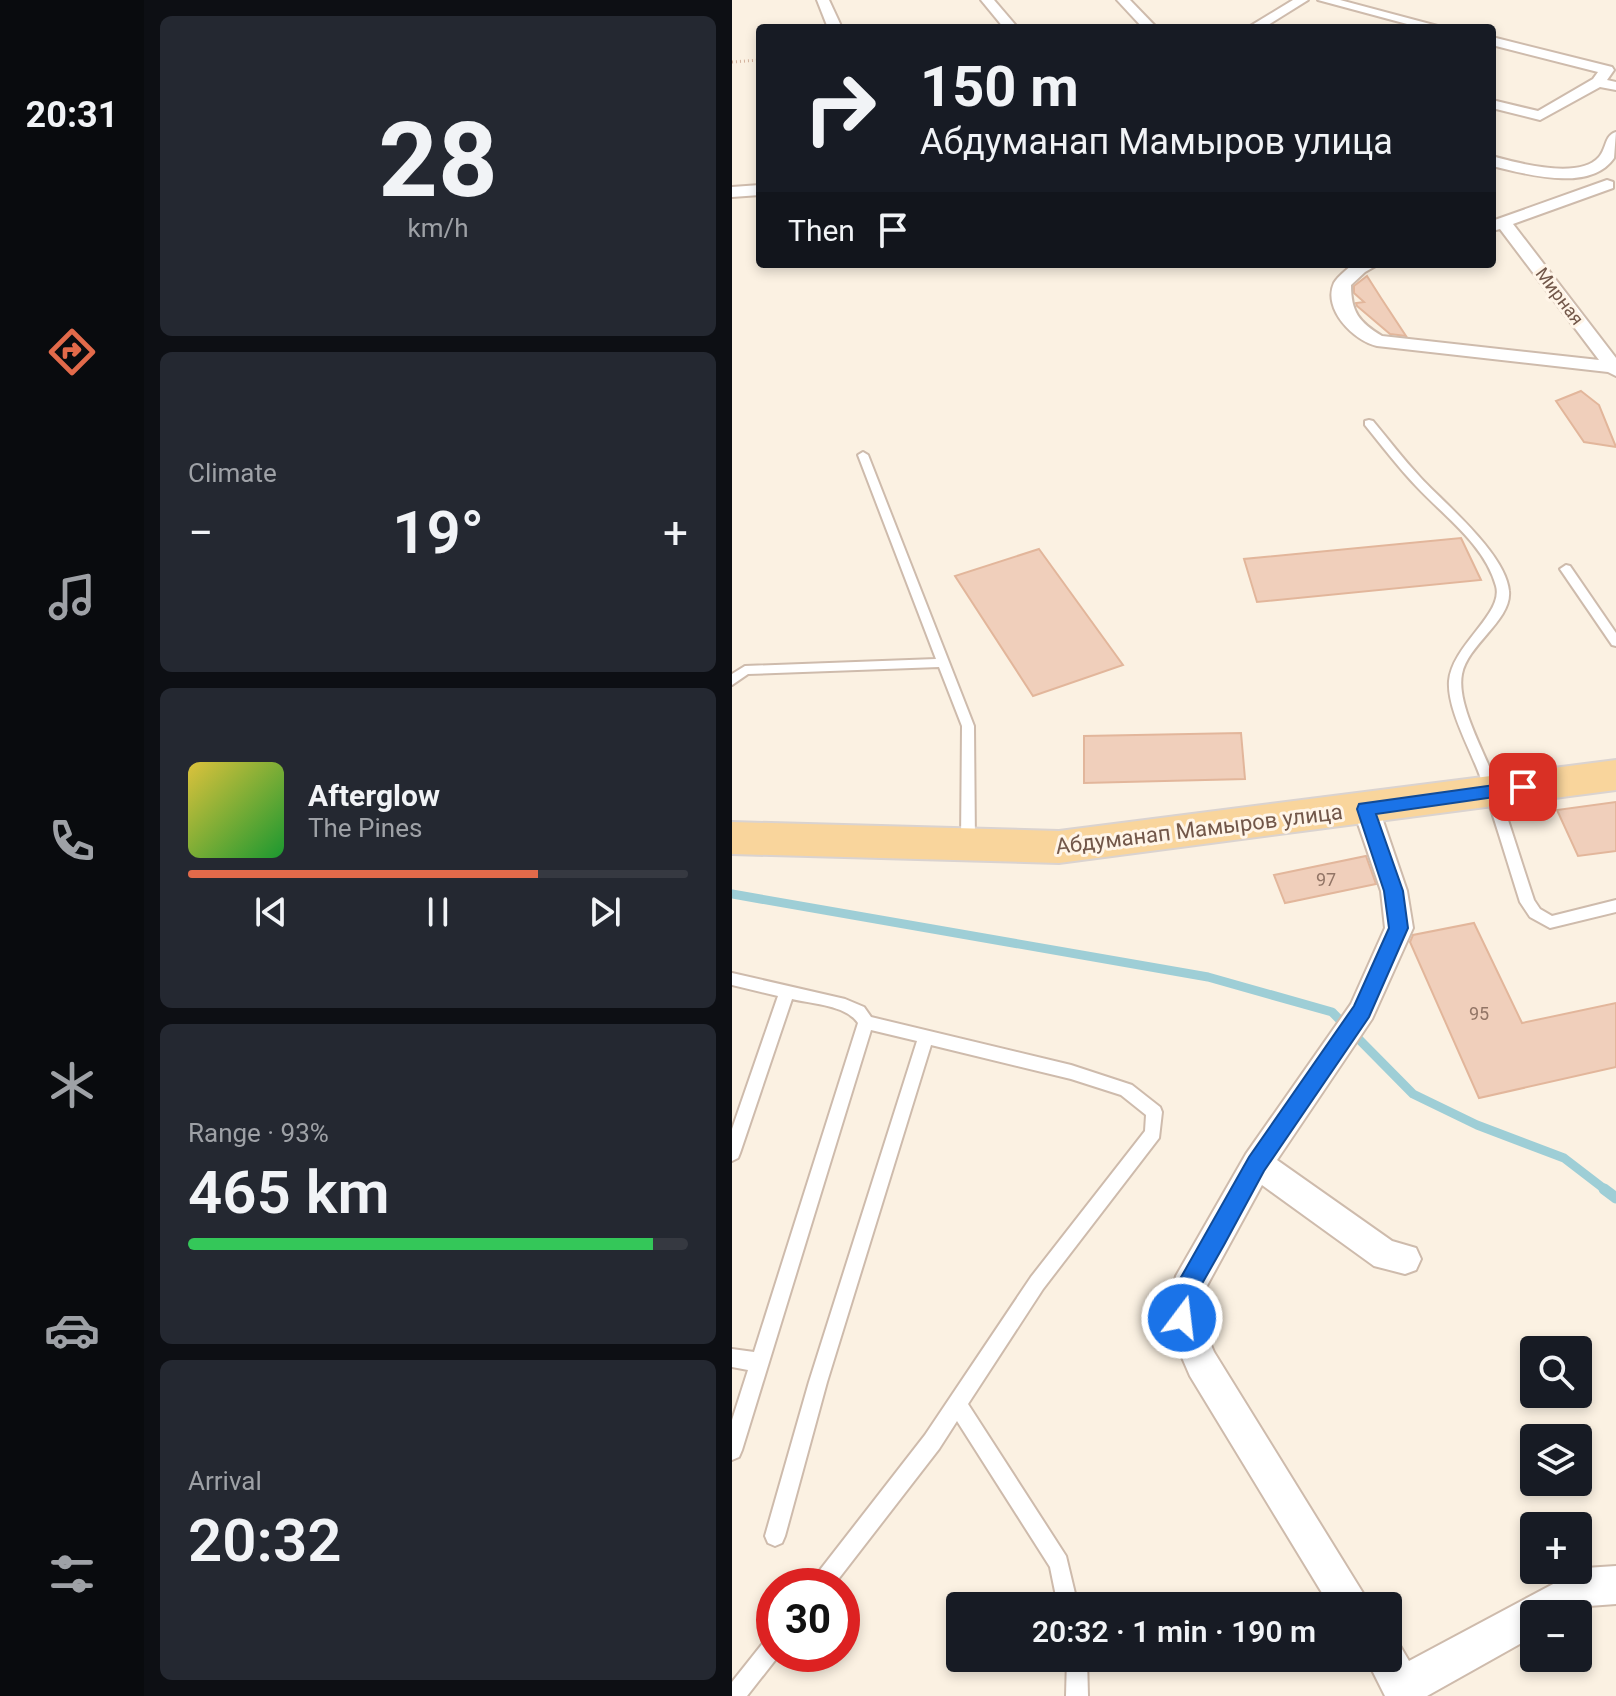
<!DOCTYPE html>
<html lang="en">
<head>
<meta charset="utf-8">
<style>
	body { margin:0; font-family:Roboto,sans-serif; background:#242831; color:#f1f3f6; height:100vh; display:flex; flex-direction:column; font-size:30px; white-space:nowrap }
	* { box-sizing:border-box; margin:0 }
	p { font-size:26px; color:#9ea1a6 }
	.icon { flex:none; width:44px; height:44px; fill:none; stroke:currentColor; stroke-width:2; stroke-linecap:round; stroke-linejoin:round }
	.map { position:relative; flex:1; overflow:hidden }
	.details { display:flex; flex-direction:column; gap:16px; padding:16px; background:#0d0f14; width:588px }
	.details>* { flex:none }
	.banner { position:absolute; left:24px; top:24px; width:740px; height:244px; border-radius:8px; box-shadow:0 4px 12px #0003; background:#171b24; color:#f1f3f6; overflow:hidden }
	.fabs { position:absolute; left:788px; top:1336px; display:grid; gap:16px }
	.fabs a { display:grid; place-items:center; width:72px; height:72px; border-radius:8px; background:#171b24; box-shadow:0 4px 12px #0003; font-size:40px }
	.speed { position:absolute; left:24px; top:1568px; display:flex; gap:16px; font-size:40px; font-weight:700; text-align:center }
	.speed>* { display:grid; place-content:center; width:104px; height:104px; border-radius:50%; background:#171b24; box-shadow:0 4px 12px #0003; line-height:1 }
	.speed .limit { border:12px solid #d22; background:#fff; color:#111 }
	.pin { position:absolute; display:grid; place-items:center; width:68px; height:68px; color:#fff; margin:-34px; border-radius:16px; box-shadow:0 4px 12px #0006 }
	.me { position:absolute; width:88px; margin:-44px; rotate:15deg; stroke-linejoin:round; filter:drop-shadow(0 0 6px #0008) }
	.turn { display:flex; align-items:center; gap:28px; height:168px; padding:0 32px; font-size:36px }
	.turn .icon { width:104px; height:104px; stroke-width:2.5 }
	.turn b { display:block; font-size:56px; line-height:68px }
	.then { display:flex; align-items:center; height:76px; padding:0 32px; background:#0003; gap:16px; font-size:30px }
	.big { font-size:60px; font-weight:600; line-height:1.1 }
	.details .widget { flex:1; display:flex; flex-direction:column; justify-content:center; gap:12px; min-width:0; padding:0 28px; border-radius:12px; background:#242831 }
	.details .dial { align-items:center; gap:0 }
	.dial b { font-size:104px; line-height:1 }
	.song { display:flex; align-items:center; gap:24px }
	.cover { width:96px; height:96px; border-radius:12px; background:linear-gradient(135deg,hsl(50 70% 55%),hsl(130 70% 35%)) }
	.played { height:8px; border-radius:4px; background:linear-gradient(90deg,#e26a4a 70%,#363941 70%) }
	.keys { display:flex; justify-content:space-around; direction:ltr }
	.heat { display:flex; justify-content:space-between; align-items:center; font-size:44px; direction:ltr }
	.charge { height:12px; border-radius:6px; background:linear-gradient(90deg,#34c759 93%,#363941 0) }
	.trip { position:absolute; left:214px; top:1592px; width:456px; height:80px; border-radius:8px; background:#171b24; box-shadow:0 4px 12px #0003; font-weight:600; line-height:80px; text-align:center }
	main { display:flex; flex:1; min-height:0 }
	.tabs { display:flex; flex-direction:column; width:144px; justify-content:space-around; align-items:center; background:#090b0e; color:#9ea1a6 }
	.tabs .icon { width:56px; height:56px }
	.tabs .current { color:#e26a4a }
	.tabs b { font-size:36px; color:#f1f3f6 }
	.map>svg:first-child { display:block }
	.lines { fill:none; stroke-linecap:round; stroke-linejoin:round }
	.stream-far1 { stroke:#9eced6; stroke-width:9 }
	.stream { stroke:#9eced6; stroke-width:11 }
	.building { fill:#f0cfbb; stroke:#e2b69b; stroke-width:2 }
	.lane-casing { stroke:#cebbac; stroke-width:4 }
	.street-casing { stroke:#cebbac; stroke-width:4 }
	.primary-casing { stroke:#dad3d0; stroke-width:4 }
	.path { stroke:#d4b39e; stroke-width:3; stroke-dasharray:1 3; stroke-linecap:butt }
	.lane { fill:#fff; fill-rule:evenodd }
	.street { fill:#fff; fill-rule:evenodd }
	.primary { fill:#f9d59c; fill-rule:evenodd }
	.route { fill:#1a73e8; stroke:#114b97; stroke-width:2 }
	.labels { text-anchor:middle; dominant-baseline:central; stroke-width:6; stroke-linejoin:round; paint-order:stroke }
	.far-street-label { font-size:18px; fill:#725749; stroke:#fff5e8 }
	.number-label { font-size:18px; fill:#927566 }
	.street-label { font-size:22px; fill:#725749; stroke:#fff5e8 }
</style>
</head>
<body>
<main>
<nav class="tabs">
<b>20:31</b>
<svg class="icon current" aria-label="directions" viewBox="0 0 24 24"><path d="M12 3l9 9-9 9-9-9zM9 14v-3h6M13 9l2 2-2 2"/></svg>
<svg class="icon" aria-label="music" viewBox="0 0 24 24"><path d="M9 18V5l10-2v13"/><circle cx="6" cy="18" r="3"/><circle cx="16" cy="16" r="3"/></svg>
<svg class="icon" aria-label="phone" viewBox="0 0 24 24"><path d="M5 4h4l2 5-3 2q2 4 5 5l2-3 5 2v4C11 20 4 13 5 4z"/></svg>
<svg class="icon" aria-label="climate" viewBox="0 0 24 24"><path d="M12 3v18M4 7l16 10M4 17L20 7"/></svg>
<svg class="icon" aria-label="car" viewBox="0 0 24 24"><path d="M5 17H2v-5l4-1 3-4h7l3 4 3 1v5h-3M9 17h6M6 11h13"/><circle cx="7" cy="17" r="2"/><circle cx="17" cy="17" r="2"/></svg>
<svg class="icon" aria-label="filters" viewBox="0 0 24 24"><path d="M4 7h16M4 17h16"/><circle cx="9" cy="7" r="2"/><circle cx="15" cy="17" r="2"/></svg>
</nav>
<section class="details">
<div class="widget dial"><b>28</b><p>km/h</p></div>
<div class="widget"><p>Climate</p>
<div class="heat"><a>−</a><b class="big">19°</b><a>+</a></div>
</div>
<div class="widget">
<div class="song"><i class="cover"></i><div><b>Afterglow</b><p>The Pines</p></div></div>
<div class="played"></div>
<div class="keys"><svg class="icon" aria-label="previous" viewBox="0 0 24 24"><path d="M18 5L8 12l10 7zM5 5v14"/></svg><svg class="icon" aria-label="pause" viewBox="0 0 24 24"><path d="M8 5v14M16 5v14"/></svg><svg class="icon" aria-label="next" viewBox="0 0 24 24"><path d="M6 5l10 7-10 7zM19 5v14"/></svg></div>
</div>
<div class="widget"><p>Range · 93%</p><b class="big">465 km</b><div class="charge"></div></div>
<div class="widget"><p>Arrival</p><b class="big">20:32</b></div>
</section>
<div class="map">
<svg width="884" height="1696" viewBox="0 0 884 1696">
	<rect width="100%" height="100%" fill="#fbf1e2"/>
	<g class="lines">
		<polyline class="stream-far1" points="0,894 476,977 600,1012 681,1094 745,1125 832,1158 875,1191"/>
		<polyline class="stream" points="872,1189 884,1198"/>
	</g>
	<g class="building">
		<polygon points="635,276 649,298 674,336 658,334 625,306 624,303 632,302 622,293 622,286"/>
		<polygon points="849,391 867,405 884,447 852,442 824,401"/>
		<polygon points="729,538 749,580 525,602 512,559"/>
		<polygon points="307,549 391,665 301,696 223,576"/>
		<polygon points="509,733 513,779 352,783 352,736"/>
		<polygon points="884,802 884,851 846,856 825,810"/>
		<polygon points="634,856 644,884 553,903 542,875"/>
		<polygon points="742,923 790,1023 884,1003 884,1067 747,1098 678,942 681,935"/>
	</g>
	<g class="lines">
		<g class="lane-casing">
			<g id="lane">
				<path d="M637 420 641 421C656 439 671 459 688 477 712 503 774 554 777 591 780 620 736 644 730 674 724 705 754 754 764 784 777 822 789 861 802 900L808 909 820 916 884 900V912L818 928 798 917 788 902C775 861 763 820 749 779 740 752 715 710 717 681 720 645 772 614 764 586 753 545 712 516 684 486 666 467 650 446 633 425V421Z"/>
				<polygon points="131,452 136,455 242,726 243,844 241,848 231,848 229,844 230,726 207,667 16,674 0,685 0,674 13,666 204,659 126,455"/>
				<polygon points="834,565 838,566 884,633 884,646 880,645 828,569"/>
				<path d="M0 973 113 999 132 1007 139 1017 339 1065 400 1085 428 1107 430 1112 427 1138 311 1289 236 1404 334 1556 346 1606H326L318 1567 225 1421 207 1449 101 1586H78L81 1579 193 1435 299 1277 413 1131 414 1115 389 1095 339 1079 199 1045 95 1382 53 1536 50 1543 43 1546 36 1543 33 1536 77 1382 185 1041 139 1030 10 1450 7 1457 0 1460V1420L16 1370 0 1367V1349L22 1352 126 1023C114 1005 80 1004 60 999L8 1153 6 1158 0 1161V1129L46 996 0 985Z"/>
				<polygon points="42,1635 42,1654 48,1654 15,1696 0,1696 0,1682 35,1638"/>
				<polygon points="335,1658 355,1658 356,1696 334,1696"/>
			</g>
		</g>
		<g class="street-casing">
			<g id="street">
				<polygon points="85,0 97,0 110,28 96,28"/>
				<polygon points="249,0 262,0 286,28 272,28"/>
				<polygon points="385,0 398,0 425,28 411,28"/>
				<polygon points="561,0 576,0 531,28 515,28"/>
				<polygon points="586,0 608,0 713,28 690,28"/>
				<polygon points="760,37 880,67 882,70 875,80 884,82 884,90 868,87 808,120 760,108 760,100 806,111 861,79 866,72 760,45"/>
				<path d="M884 132 882 158C858 193 794 174 760 166V156C785 163 847 180 867 157 875 148 872 136 884 132Z"/>
				<path d="M875 180 881 182V188L781 224 884 358V376L876 372 645 346C622 341 590 309 602 283 606 276 616 269 621 264H647L633 272 619 285C619 312 627 322 650 336L867 360 768 229 760 231V221Z"/>
				<polygon points="28,185 28,195 0,197 0,187"/>
				<polygon points="634,800 643,802 647,809 675,891 681,928 640,1019 545,1160 660,1241 684,1248 689,1259 684,1270 673,1274 642,1266 530,1185 472,1291 467,1318 482,1352 639,1606 598,1606 458,1376 433,1318 444,1276 514,1154 619,1004 653,928 649,891 621,809 625,802"/>
				<polygon points="884,1566 884,1604 857,1606 841,1614 802,1614 802,1636 695,1696 653,1696 634,1658 656,1658 656,1640 667,1644 677,1661 840,1574 853,1568"/>
			</g>
		</g>
		<g class="primary-casing">
			<polygon id="primary" points="884,760 884,790 327,863 0,854 0,822 327,831"/>
		</g>
		<polyline class="path" points="0,62 28,60"/>
		<use href="#lane" class="lane"/>
		<use href="#street" class="street"/>
		<use href="#primary" class="primary"/>
	</g>
	<polygon class="route" points="791,781 800,787 798,792 644,814 671,891 676,928 637,1017 532,1171 492,1245 467,1289 458,1327 450,1330 442,1327 438,1318 448,1279 517,1157 622,1006 657,928 652,891 625,809 627,804"/>
	<g class="labels">
		<g class="far-street-label">
			<text transform="translate(828 296) rotate(53)">Мирная</text>
		</g>
		<g class="number-label">
			<text x="594" y="879">97</text>
			<text x="747" y="1013">95</text>
		</g>
		<g class="street-label">
			<text transform="translate(467 829) rotate(-7)">Абдуманап Мамыров улица</text>
		</g>
	</g>
</svg>
<div class="fabs">
<a><svg class="icon" aria-label="search" viewBox="0 0 24 24"><circle cx="10" cy="10" r="6"/><path d="M15 15l6 6"/></svg></a>
<a><svg class="icon" aria-label="layers" viewBox="0 0 24 24"><path d="M12 4l9 5-9 5-9-5zM3 14l9 5 9-5"/></svg></a>
<a>+</a>
<a>−</a>
</div>
<div class="speed"><div class="limit">30</div></div>
<div class="pin" style="left:791px;top:787px;background:#d93025"><svg class="icon" aria-label="arrive" viewBox="0 0 24 24"><path d="M6 21V4h12l-3 4 3 4H6"/></svg></div>
<svg class="me" style="left:450px;top:1318px" viewBox="-20 -20 40 40"><circle r="17" fill="#1a73e8" stroke="#fff" stroke-width="3"/><path d="M0-11L8 9 0 5-8 9z" fill="#fff"/></svg>
<div class="trip">20:32 · 1 min · 190 m</div>
<div class="banner">
<div class="turn"><svg class="icon" aria-label="right" viewBox="0 0 24 24"><path d="M7 20v-9h11M14 6l5 5-5 5"/></svg><div><b>150 m</b>Абдуманап Мамыров улица</div></div>
<div class="then">Then<svg class="icon" aria-label="arrive" viewBox="0 0 24 24"><path d="M6 21V4h12l-3 4 3 4H6"/></svg></div>
</div>
</div>
</main>
</body>
</html>
